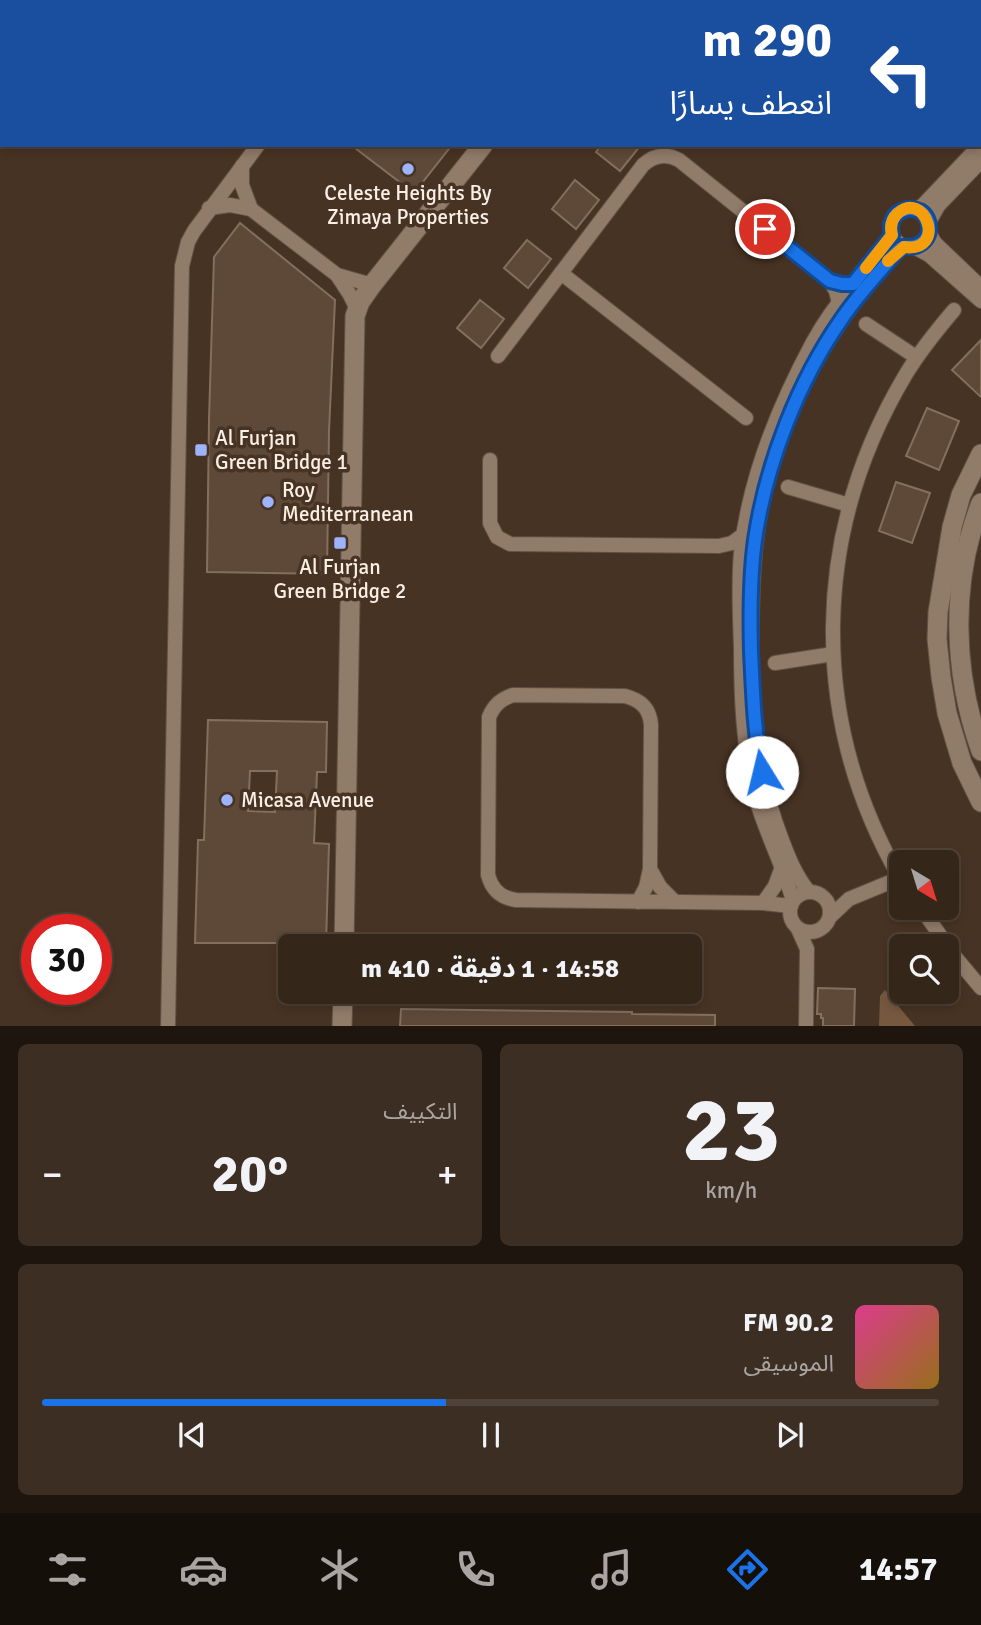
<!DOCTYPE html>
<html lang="ar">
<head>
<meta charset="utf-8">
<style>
	body { margin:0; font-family:Signika,"Noto Sans Arabic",sans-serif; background:#3d2e23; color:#f1f3f6; direction:rtl; height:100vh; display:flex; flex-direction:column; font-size:26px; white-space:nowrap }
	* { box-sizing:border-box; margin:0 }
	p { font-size:23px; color:#aaa5a2 }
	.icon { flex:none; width:38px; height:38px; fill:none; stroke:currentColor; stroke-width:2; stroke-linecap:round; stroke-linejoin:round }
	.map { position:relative; height:1026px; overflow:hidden; direction:ltr }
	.details { display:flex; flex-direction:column; gap:18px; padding:18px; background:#1d150e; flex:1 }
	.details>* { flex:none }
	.banner { position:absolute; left:0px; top:0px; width:982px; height:147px; box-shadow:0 4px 10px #0003,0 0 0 2px #4f4339; direction:rtl; background:#1a4fa0; color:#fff; overflow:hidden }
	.needle { width:46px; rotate:142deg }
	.fabs { position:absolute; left:889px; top:850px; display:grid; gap:14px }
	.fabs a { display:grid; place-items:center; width:70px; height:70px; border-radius:10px; background:#35261a; box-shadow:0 4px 10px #0003,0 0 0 2px #4f4339; font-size:35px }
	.speed { position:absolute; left:21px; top:914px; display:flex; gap:14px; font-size:35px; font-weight:700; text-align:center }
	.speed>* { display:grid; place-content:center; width:91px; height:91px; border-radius:50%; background:#35261a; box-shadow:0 4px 10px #0003,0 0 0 2px #4f4339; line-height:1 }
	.speed .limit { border:10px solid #d22; background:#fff; color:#111 }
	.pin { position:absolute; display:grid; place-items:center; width:60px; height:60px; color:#fff; margin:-30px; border:4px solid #fff; border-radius:50%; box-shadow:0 2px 7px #0007 }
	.me { position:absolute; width:77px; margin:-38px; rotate:351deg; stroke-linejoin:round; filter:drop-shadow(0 0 5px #0008) }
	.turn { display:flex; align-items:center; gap:24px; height:147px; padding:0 35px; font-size:32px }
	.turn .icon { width:91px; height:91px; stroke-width:2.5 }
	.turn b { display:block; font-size:49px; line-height:60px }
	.big { font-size:52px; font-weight:700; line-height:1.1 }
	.details .tile { flex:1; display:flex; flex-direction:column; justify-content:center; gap:10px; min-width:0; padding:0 24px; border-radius:10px; background:#3d2e23 }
	.details .dial { align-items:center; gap:0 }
	.dial b { font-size:91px; line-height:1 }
	.song { display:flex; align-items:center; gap:21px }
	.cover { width:84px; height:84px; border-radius:10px; background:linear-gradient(135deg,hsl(330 70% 55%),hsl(40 70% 35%)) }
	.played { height:7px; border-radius:4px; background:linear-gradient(90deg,#1a73e8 45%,#4f4339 45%) }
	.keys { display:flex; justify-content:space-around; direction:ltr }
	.heat { display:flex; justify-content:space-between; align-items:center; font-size:38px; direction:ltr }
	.details .tiles { flex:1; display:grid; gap:18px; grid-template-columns:1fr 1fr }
	.tile:last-child { grid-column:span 2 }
	.trip { position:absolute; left:278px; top:934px; width:424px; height:70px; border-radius:10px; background:#35261a; box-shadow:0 4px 10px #0003,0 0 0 2px #4f4339; font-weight:700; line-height:70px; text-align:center; direction:rtl }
	.dock { display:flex; height:112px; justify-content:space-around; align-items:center; background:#150f0a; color:#aaa5a2 }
	.dock .icon { width:49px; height:49px }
	.dock .current { color:#1a73e8 }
	.dock b { font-size:32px; color:#f1f3f6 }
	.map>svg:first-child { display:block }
	.green { fill:#76583f }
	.building { fill:#5e4939; stroke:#846e5c; stroke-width:2; fill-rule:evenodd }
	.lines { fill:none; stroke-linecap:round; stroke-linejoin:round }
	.street-casing { stroke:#625244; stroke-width:16 }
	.secondary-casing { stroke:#625244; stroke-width:21 }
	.highway-casing { stroke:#625244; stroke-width:23 }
	.street { stroke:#917b69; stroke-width:14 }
	.secondary { stroke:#917b69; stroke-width:19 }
	.highway { stroke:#dc8b42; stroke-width:21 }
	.route-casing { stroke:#114b97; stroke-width:18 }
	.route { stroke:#1a73e8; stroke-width:12 }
	.slow { stroke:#f59e0b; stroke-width:12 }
	.poi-dot { fill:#9db4fd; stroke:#473323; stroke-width:2.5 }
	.labels { text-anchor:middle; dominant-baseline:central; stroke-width:7; stroke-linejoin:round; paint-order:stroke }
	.poi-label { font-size:21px; fill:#fbeee5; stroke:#473323; text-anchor:start }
</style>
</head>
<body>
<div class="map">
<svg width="981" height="1027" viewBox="0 0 981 1027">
	<rect width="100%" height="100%" fill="#473323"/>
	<polygon class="green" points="885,990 915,1026 879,1026 880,996"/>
	<g class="building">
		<polygon points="351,145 452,145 414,193"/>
		<polygon points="601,145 641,145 620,171 596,152"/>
		<polygon points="575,180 599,200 576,229 552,209"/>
		<polygon points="240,223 335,300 329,431 327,574 207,572 209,419 214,257"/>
		<polygon points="527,240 551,259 528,288 504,268"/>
		<polygon points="480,300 504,319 481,348 457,328"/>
		<polygon points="981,340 981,397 952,370"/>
		<polygon points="927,408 959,421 939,470 906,456"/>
		<polygon points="896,482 930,493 912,543 879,531"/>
		<path d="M208 720 327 722 326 772H317L314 843 329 844 326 943H195L198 840H204ZM250 771H277L275 812 248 811Z"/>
		<polygon points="818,988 855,989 854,1026 823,1026 823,1018 821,1018 821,1014 817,1014"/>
		<polygon points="401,1009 632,1012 632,1014 715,1015 715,1026 400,1026"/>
	</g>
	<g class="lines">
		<g class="street-casing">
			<g id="street">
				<polyline points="372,2 374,0"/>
				<polyline points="802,2 803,0"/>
				<polyline points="980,13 981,12"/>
				<polyline points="242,166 242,185 251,209"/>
				<polyline points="209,208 230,205 251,209 337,275 372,285"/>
				<circle cx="910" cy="228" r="19"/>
				<polyline points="917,210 924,204 981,144"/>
				<polyline points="929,222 938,206 981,161"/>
				<polyline points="929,233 935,243 981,287"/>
				<polyline points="914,247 929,255 981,301"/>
				<polyline points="561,273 746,418"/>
				<polyline points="337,275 350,295 357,309"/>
				<polyline points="866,324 916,357"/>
				<path d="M498 356 643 165C654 155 666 153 679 160L830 281 836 291 839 303"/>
				<polyline points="490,460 490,523 497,537 510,544 719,546 732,543 743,535"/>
				<polyline points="788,487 849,505"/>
				<polyline points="775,663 833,654"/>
				<polyline points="650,869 660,887 675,902"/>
				<path d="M901 880C808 719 811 533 906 374 920 351 937 330 954 310"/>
				<circle cx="810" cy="912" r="20"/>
				<path d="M809 892C796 876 789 859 782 840 754 769 750 691 752 615 753 570 755 527 767 483 785 410 826 334 875 277 884 266 892 254 904 247"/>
				<path d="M793 901C783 863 763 829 754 791 743 744 741 696 741 648 740 616 738 584 741 552 749 478 778 407 813 342 825 320 840 300 856 281 868 266 882 251 892 235"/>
				<path d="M638 902 646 887 650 869 651 725C650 709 641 700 625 696L513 695C501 699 494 705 489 717L488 875C492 890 501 898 516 900L763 903 791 906"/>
				<polyline points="763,903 775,886 782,867"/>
				<polyline points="921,908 956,958 981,988"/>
				<polyline points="831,916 849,899 900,878"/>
				<polyline points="798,929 807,949 806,1027"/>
				<polyline points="168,1027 182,266 188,242 194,231 258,145"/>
			</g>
		</g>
		<g class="secondary-casing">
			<g id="secondary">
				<polyline points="609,2 611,0"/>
				<polyline points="981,454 961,495 952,527 938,612 937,639 941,677 947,713 962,763 981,802"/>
				<path d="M981 503C950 582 953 673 981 751"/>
				<polyline points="344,947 355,316 360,302 372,285 483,145"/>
				<polyline points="342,1027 343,992"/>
			</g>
		</g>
		<g class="highway-casing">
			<g id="highway">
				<polyline points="106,2 107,0"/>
				<polyline points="142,2 144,0"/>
				<polyline points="0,122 2,120"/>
			</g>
		</g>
		<use href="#street" class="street"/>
		<use href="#secondary" class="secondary"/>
		<use href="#highway" class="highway"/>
	</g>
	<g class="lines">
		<g class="route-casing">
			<path id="route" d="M762 772C754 732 753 692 751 651 750 614 750 576 755 540 766 464 798 382 841 320 855 299 871 281 888 262 892 257 897 250 903 247 908 246 913 248 918 245 932 239 933 219 920 211 915 209 910 208 904 210 893 213 889 224 892 235L853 284H842L830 281 765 229"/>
		</g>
		<use href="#route" class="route"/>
		<path class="slow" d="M866 268 892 235C890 227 891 220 897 214 925 188 948 253 904 247L888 261"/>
	</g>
	<g class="poi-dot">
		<circle cx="408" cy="169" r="7"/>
		<rect x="194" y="443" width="14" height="14" rx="3.5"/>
		<circle cx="268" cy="502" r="7"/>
		<rect x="333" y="536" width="14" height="14" rx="3.5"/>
		<circle cx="227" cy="800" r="7"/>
	</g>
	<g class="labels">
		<g class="poi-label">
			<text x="408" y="193" text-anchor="middle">Celeste Heights By<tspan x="408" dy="24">Zimaya Properties</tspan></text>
			<text x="215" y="438">Al Furjan<tspan x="215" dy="24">Green Bridge 1</tspan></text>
			<text x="282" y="490">Roy<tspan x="282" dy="24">Mediterranean</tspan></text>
			<text x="340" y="567" text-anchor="middle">Al Furjan<tspan x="340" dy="24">Green Bridge 2</tspan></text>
			<text x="241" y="800">Micasa Avenue</text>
		</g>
	</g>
</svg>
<div class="fabs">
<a><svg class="needle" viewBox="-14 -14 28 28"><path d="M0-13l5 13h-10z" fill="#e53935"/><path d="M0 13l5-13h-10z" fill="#aaa5a2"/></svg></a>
<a><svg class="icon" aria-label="search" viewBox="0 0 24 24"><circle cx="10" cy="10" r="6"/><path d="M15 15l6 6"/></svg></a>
</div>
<div class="speed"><div class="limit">30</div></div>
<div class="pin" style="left:765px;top:229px;background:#d93025"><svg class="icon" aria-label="arrive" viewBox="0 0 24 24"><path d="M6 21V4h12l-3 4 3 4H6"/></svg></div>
<svg class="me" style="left:762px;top:772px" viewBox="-20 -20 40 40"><circle r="19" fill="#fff"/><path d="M0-13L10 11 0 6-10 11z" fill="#1a73e8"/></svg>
<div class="trip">14:58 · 1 دقيقة · 410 m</div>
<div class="banner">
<div class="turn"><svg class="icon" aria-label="left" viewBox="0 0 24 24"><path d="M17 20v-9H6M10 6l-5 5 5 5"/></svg><div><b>290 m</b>انعطف يسارًا</div></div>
</div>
</div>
<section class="details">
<div class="tiles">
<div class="tile dial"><b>23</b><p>km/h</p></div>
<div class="tile"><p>التكييف</p>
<div class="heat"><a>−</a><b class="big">20°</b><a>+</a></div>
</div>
<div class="tile">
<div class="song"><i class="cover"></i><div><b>90.2 FM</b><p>الموسيقى</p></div></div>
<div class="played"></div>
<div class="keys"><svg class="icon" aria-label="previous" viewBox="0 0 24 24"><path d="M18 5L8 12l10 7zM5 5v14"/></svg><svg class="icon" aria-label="pause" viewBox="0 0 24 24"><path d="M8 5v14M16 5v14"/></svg><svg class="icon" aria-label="next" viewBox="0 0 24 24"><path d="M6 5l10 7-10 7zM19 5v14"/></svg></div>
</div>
</div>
</section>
<nav class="dock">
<b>14:57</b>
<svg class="icon current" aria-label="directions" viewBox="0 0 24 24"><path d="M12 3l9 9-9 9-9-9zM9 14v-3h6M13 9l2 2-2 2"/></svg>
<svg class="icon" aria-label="music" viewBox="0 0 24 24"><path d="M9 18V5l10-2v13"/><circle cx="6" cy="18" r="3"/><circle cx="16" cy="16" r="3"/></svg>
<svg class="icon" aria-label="phone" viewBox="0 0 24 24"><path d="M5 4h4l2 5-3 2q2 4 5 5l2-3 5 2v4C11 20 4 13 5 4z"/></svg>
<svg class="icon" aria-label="climate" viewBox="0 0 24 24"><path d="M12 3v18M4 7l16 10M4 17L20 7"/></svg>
<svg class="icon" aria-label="car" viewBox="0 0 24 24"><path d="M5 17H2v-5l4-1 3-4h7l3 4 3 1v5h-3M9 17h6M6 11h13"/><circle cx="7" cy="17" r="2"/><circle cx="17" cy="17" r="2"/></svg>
<svg class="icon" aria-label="filters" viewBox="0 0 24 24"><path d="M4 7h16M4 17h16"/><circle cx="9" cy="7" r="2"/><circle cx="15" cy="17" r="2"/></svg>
</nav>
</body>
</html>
